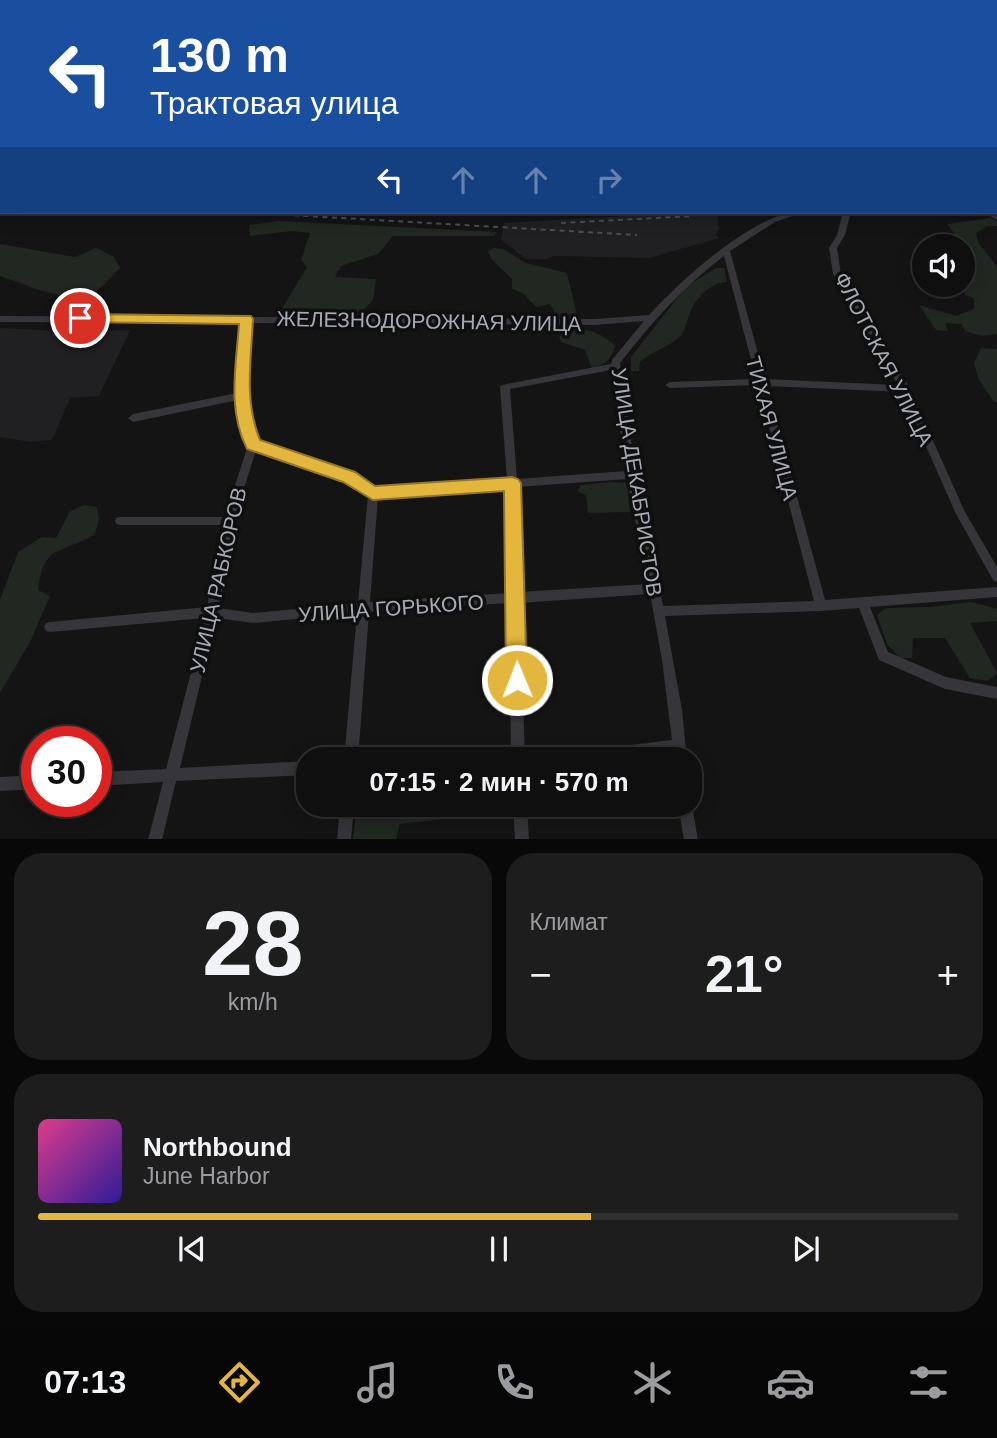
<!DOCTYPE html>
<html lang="ru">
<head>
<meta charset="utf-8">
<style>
	body { margin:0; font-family:Helvetica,sans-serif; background:#1d1d1e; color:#f1f3f6; height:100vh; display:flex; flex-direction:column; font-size:26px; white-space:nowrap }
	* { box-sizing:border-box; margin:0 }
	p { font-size:23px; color:#9b9c9f }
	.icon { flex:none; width:38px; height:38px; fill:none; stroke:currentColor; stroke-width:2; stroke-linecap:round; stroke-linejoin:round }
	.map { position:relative; height:839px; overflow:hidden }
	.side { display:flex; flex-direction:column; gap:14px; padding:14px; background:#080809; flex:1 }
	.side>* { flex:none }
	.guide { position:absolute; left:0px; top:0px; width:998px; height:214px; box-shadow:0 4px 18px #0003,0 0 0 2px #2f2f30; background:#1a4fa0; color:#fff; overflow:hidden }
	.tools { position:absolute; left:912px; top:234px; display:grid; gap:14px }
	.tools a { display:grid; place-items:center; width:63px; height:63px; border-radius:50%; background:#0f0f10; box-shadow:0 4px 18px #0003,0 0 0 2px #2f2f30; font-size:35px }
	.speed { position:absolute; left:21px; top:726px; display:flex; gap:14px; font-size:35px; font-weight:700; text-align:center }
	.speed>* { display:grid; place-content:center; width:91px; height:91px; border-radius:50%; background:#0f0f10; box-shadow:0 4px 18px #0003,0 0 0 2px #2f2f30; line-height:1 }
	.speed .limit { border:10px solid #d22; background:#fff; color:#111 }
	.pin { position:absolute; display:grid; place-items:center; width:60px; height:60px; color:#fff; margin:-30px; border:4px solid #fff; border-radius:50%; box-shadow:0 2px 7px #0007 }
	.me { position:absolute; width:77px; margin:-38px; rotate:359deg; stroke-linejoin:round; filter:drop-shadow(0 0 5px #0008) }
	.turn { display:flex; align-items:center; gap:24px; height:147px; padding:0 35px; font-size:32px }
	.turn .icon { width:91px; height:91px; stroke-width:2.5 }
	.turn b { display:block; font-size:49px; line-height:60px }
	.lanes { display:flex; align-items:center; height:66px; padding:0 35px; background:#0003; justify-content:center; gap:35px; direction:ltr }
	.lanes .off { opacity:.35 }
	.big { font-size:52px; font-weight:700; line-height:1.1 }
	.side .widget { flex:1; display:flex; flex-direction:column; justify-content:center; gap:10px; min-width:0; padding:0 24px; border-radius:28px; background:#1d1d1e }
	.side .dial { align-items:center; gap:0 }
	.dial b { font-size:91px; line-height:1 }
	.song { display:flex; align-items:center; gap:21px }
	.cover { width:84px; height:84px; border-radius:10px; background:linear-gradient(135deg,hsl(330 70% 55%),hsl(250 70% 35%)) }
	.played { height:7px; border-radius:4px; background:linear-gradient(90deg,#e3b73e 60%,#2f2f30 60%) }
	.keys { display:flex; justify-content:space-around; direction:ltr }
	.heat { display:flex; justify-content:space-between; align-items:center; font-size:38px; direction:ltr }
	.side .tiles { flex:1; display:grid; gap:14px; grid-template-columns:1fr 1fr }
	.widget:last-child { grid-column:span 2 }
	.trip { position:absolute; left:296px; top:747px; width:406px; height:70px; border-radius:28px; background:#0f0f10; box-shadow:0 4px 18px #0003,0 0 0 2px #2f2f30; font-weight:700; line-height:70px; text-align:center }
	.dock { display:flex; height:112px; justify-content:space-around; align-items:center; background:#060606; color:#9b9c9f }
	.dock .icon { width:49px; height:49px }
	.dock .on { color:#e3b73e }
	.dock b { font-size:32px; color:#f1f3f6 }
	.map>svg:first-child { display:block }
	.built { fill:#202022 }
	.green { fill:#202821 }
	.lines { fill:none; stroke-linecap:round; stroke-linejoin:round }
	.minor { fill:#35353a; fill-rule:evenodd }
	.rail { stroke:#4c4d53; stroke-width:2; stroke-dasharray:5 4.5; stroke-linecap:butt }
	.wall { fill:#45464a }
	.route { fill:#e3b73e; stroke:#947728; stroke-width:2 }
	.labels { text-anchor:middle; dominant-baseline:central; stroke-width:7; stroke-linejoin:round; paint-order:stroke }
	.street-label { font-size:21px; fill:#a6aab4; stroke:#0f0f10 }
</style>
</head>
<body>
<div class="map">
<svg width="997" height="840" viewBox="0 0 997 840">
	<rect width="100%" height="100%" fill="#141415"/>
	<g class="built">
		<polygon points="432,0 997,0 997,115 996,2 429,2"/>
		<polygon points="694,212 717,212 719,230 716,234 719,238 649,258 553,256 546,259 527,259 501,240 504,223"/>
		<polygon points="0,328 57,331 130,330 99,396 70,398 52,440 30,442 0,437"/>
	</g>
	<g class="green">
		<path d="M991 218 997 221V226H988L976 233 978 242 997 267V334L982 336 965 331 962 324 945 323 948 331 936 330 919 305 956 316 974 309V298L965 295C963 284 965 283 969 274 976 257 956 236 947 224Z"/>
		<polygon points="279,221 497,232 494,236 393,236 378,254 341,266 335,277 376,279 373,300 359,315 281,315 283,307 307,267 301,260 310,233 291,231 250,236 249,225"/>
		<path d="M0 244 75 257 96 248 114 257 120 268C111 276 102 289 91 294 70 305 22 283 0 276Z"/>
		<polygon points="495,248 503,249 526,263 567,273 578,319 558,319 550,304 536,307 523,293 512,289 512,279 492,260 488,251"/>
		<path d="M716 268H724L727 282C710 283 696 297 690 313 687 319 686 328 682 334 670 348 652 350 640 362L639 371H631V357L686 287Z"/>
		<path d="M574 328C591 330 603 334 615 346 611 360 606 364 592 368L585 350 561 342 559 336 569 333Z"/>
		<polygon points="981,348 997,349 997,402 994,402 979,380 974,363"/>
		<polygon points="612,482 627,483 630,512 588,513 586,495 577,491 581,485"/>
		<path d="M85 505 97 507 99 520 95 534C62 555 44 542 38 590L50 596 30 642 0 693V600L18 552 42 537 56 538 70 511Z"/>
		<polygon points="971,602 997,609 997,621 970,623 997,673 988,681 970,678 945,638 913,638 912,658 900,658 887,644 877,615 886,608 929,607"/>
		<polygon points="357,805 495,805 485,814 400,824 396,839 353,839"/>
	</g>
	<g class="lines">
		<g class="minor">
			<polygon points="345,0 351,0 350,2 344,2"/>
			<rect x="996" y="162" width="1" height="5"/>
			<rect x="996" y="190" width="1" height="4"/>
			<path d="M790 212H804L775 222 730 251 765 379 898 385 859 323 833 274 829 248 837 235 843 212H851L845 235 837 248 841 274 867 322 908 385 965 512 997 567V582L993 580 956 514 902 392 767 386 825 600 997 587V597L870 607 888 652 946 677 997 687V699L945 689 879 660 859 608 821 611 665 616 682 710 687 760H674V752L618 760H558L559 755 564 753 672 740 662 660 650 594 520 603 525 760H511L509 603 369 612 358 760H344L357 613 253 623 216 618 180 768 308 761V775L176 781 162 840H148L163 782 96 786V772L166 769 205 618 50 632 46 631 44 627 46 623 50 622 207 607 223 525H120L116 524 115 521 116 518 120 517H225L248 445 240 424 238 400 133 422 128 418 133 414 237 393 241 323 0 322V316L243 317 246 316 249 317 595 319 649 315C683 278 742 225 790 212ZM724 256 756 379 670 382 665 385 670 388 758 385 814 601 663 606 634 461 620 363C651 323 684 286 724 256ZM644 321 612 360 611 364 502 385 500 387 507 480 375 489 353 474 257 442C242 403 248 365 250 323L595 325ZM611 370 626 471 517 479 510 389ZM256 450 345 480 368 495 358 603 253 613 219 608 234 521ZM627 479 648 584 520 592 517 487ZM507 488 509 593 370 602 378 497Z"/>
			<polygon points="983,212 992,212 997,215 997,220"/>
			<polygon points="37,775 37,789 0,791 0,777"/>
			<polygon points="690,800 692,805 698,840 684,840 678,805 690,805"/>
			<polygon points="340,805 354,805 351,840 337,840"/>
			<polygon points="513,805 527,805 529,840 515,840"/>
		</g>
		<g class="rail">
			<polyline points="237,212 637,235"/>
			<polyline points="561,223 693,216"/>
		</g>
	</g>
	<polygon class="wall" points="0,0 299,0 2,2 2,4 0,4"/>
	<path class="route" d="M80 314 251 316 253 319C251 360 244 402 260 440L355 472 375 486 512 477 518 479 521 483 527 680 524 686 517 689 509 686 506 680 504 491 373 500 343 482 247 449C227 410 236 366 239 324L75 322V315Z"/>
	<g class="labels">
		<g class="street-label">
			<text transform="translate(429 321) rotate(1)">ЖЕЛЕЗНОДОРОЖНАЯ УЛИЦА</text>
			<text transform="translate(884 359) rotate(63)">ФЛОТСКАЯ УЛИЦА</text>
			<text transform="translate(772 428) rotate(75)">ТИХАЯ УЛИЦА</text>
			<text transform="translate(637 482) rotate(81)">УЛИЦА ДЕКАБРИСТОВ</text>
			<text transform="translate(218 580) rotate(-77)">УЛИЦА РАБКОРОВ</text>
			<text transform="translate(391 608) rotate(-4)">УЛИЦА ГОРЬКОГО</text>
		</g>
	</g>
</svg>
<div class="tools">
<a><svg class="icon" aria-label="sound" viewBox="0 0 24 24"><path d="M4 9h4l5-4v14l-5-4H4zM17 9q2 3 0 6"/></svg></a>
</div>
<div class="speed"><div class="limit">30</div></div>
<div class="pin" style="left:80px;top:318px;background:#d93025"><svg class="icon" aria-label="arrive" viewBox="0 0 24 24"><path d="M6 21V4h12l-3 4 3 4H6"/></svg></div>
<svg class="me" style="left:517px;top:680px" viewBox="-20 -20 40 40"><circle r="17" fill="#e3b73e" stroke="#fff" stroke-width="3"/><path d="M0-11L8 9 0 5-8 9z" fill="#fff"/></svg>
<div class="trip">07:15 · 2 мин · 570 m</div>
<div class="guide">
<div class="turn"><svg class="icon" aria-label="left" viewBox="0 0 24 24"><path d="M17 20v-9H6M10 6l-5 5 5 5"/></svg><div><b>130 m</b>Трактовая улица</div></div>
<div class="lanes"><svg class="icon" aria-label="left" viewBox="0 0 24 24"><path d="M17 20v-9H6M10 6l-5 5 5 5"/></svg><svg class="icon off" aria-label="ahead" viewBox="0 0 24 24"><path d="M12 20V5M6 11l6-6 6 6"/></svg><svg class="icon off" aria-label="ahead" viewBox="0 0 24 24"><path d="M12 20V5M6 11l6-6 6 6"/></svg><svg class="icon off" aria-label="right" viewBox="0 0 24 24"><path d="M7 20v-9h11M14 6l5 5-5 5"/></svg></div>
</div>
</div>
<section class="side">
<div class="tiles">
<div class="widget dial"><b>28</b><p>km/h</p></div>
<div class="widget"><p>Климат</p>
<div class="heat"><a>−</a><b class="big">21°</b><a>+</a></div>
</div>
<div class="widget">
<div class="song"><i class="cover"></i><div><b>Northbound</b><p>June Harbor</p></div></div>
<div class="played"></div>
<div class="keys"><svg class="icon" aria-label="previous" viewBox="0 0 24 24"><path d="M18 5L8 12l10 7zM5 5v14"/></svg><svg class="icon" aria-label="pause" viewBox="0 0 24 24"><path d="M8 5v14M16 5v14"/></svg><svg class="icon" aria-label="next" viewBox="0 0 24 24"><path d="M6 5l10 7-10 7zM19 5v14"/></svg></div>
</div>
</div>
</section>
<nav class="dock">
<b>07:13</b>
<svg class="icon on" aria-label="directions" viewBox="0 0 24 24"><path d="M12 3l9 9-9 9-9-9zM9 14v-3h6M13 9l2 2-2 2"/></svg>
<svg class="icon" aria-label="music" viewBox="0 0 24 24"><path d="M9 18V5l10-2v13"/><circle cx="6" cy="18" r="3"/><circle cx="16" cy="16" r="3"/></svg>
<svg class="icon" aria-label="phone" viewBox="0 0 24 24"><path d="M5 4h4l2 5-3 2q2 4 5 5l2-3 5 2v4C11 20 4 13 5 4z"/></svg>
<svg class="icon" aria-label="climate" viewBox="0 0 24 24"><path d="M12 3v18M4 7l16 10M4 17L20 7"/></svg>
<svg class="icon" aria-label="car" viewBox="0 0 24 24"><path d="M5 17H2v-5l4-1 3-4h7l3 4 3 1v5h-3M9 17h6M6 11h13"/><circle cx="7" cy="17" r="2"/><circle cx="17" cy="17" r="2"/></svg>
<svg class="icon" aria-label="filters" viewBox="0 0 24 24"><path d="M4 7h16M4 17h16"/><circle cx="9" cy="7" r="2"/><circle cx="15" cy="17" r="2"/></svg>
</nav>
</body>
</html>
